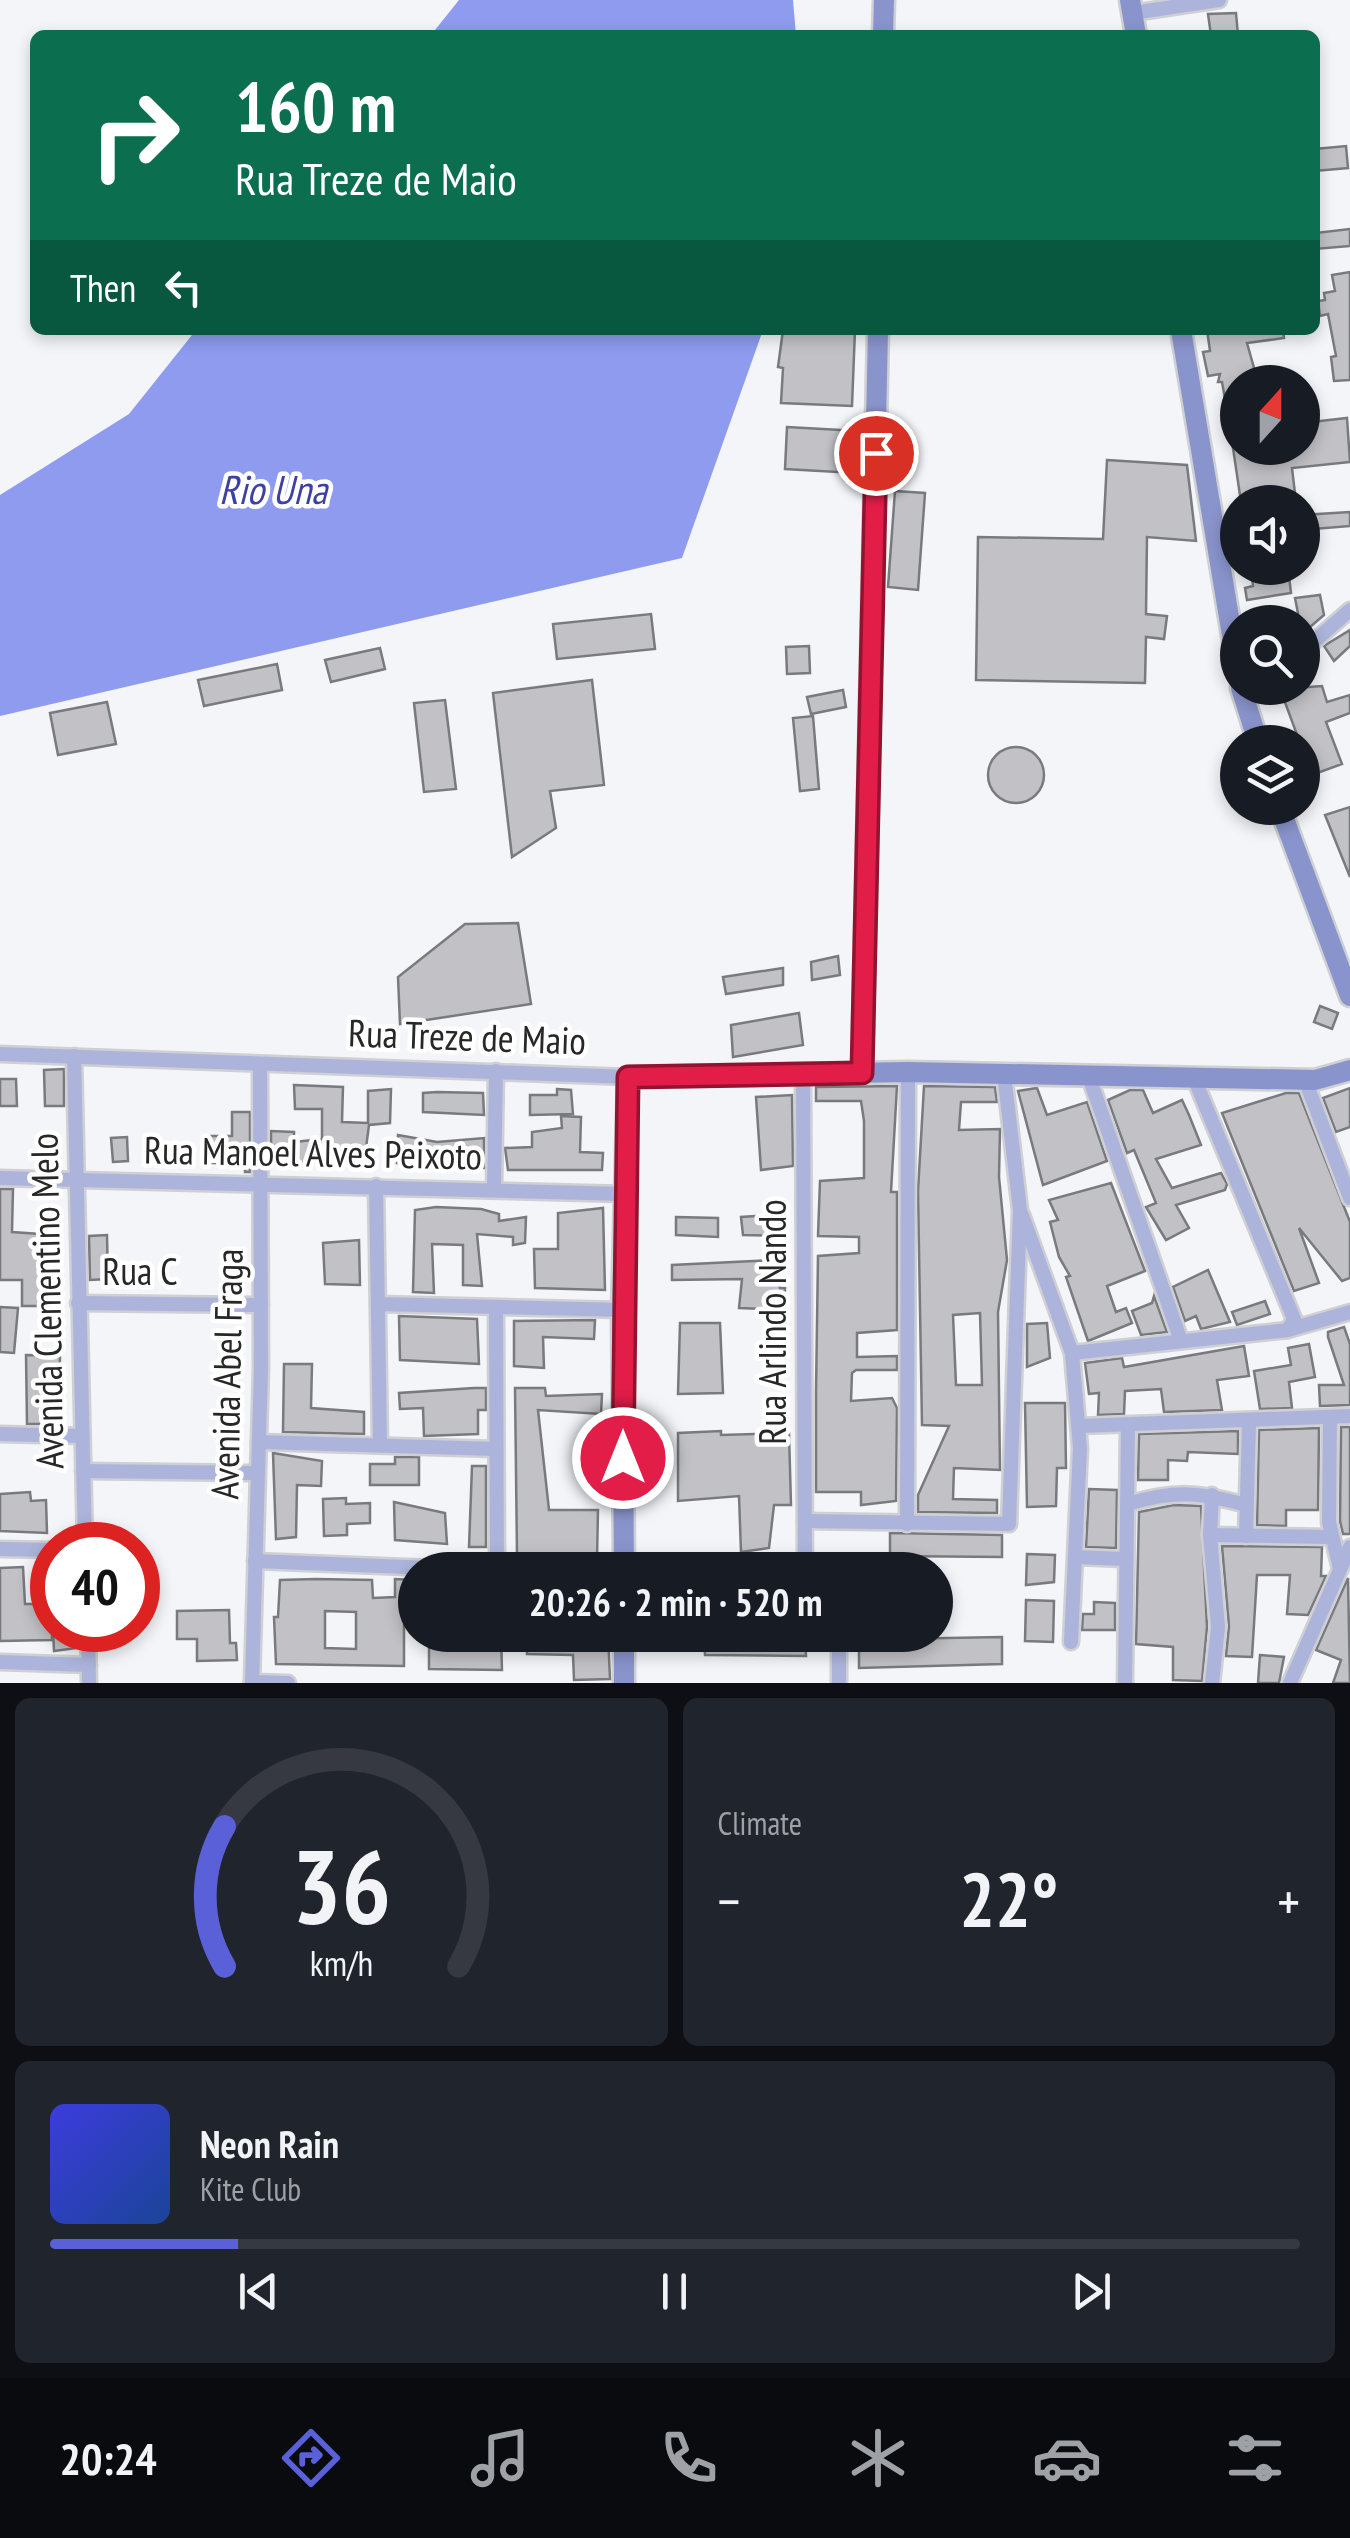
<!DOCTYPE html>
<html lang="en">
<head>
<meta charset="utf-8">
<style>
	body { margin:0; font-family:"PT Sans Narrow",sans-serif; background:#20242c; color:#f1f3f6; height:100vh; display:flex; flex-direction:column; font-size:38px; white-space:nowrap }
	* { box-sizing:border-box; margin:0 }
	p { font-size:32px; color:#9ea1a6 }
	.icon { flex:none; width:55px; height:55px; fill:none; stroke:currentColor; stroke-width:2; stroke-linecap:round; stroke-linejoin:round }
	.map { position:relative; height:1683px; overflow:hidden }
	.drawer { display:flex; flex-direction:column; gap:15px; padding:15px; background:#0d0f14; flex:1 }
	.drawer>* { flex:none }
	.guide { position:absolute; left:30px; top:30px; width:1290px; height:305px; border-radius:15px; box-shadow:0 5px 15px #0003; background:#0b6e4f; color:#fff; overflow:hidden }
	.needle { width:65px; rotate:21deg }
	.buttons { position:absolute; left:1220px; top:365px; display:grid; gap:20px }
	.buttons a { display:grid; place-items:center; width:100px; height:100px; border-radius:50%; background:#171b24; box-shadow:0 5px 15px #0003; font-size:50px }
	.speed { position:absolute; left:30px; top:1522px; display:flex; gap:20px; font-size:50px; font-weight:700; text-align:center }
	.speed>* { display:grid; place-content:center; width:130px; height:130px; border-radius:50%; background:#171b24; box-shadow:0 5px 15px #0003; line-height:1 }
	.speed .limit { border:15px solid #d22; background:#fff; color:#111 }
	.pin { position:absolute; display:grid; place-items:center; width:85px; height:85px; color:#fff; margin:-42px; border:5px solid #fff; border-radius:50%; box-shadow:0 2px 10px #0007 }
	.me { position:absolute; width:110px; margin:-55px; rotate:0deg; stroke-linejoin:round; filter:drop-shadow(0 0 8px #0008) }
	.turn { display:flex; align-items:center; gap:35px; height:210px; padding:0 40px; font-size:45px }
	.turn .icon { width:130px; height:130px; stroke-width:2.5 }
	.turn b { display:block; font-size:70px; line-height:85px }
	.then { display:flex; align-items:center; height:95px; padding:0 40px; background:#0003; gap:20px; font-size:38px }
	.big { font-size:75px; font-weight:700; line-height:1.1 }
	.drawer .tile { flex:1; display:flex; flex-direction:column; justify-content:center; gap:15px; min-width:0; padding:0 35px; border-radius:15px; background:#20242c }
	.drawer .dial { align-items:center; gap:0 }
	.dial svg { height:260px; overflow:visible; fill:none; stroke:#363941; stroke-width:7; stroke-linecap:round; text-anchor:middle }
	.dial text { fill:#f1f3f6; stroke:none }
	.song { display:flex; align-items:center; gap:30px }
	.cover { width:120px; height:120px; border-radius:15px; background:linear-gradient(135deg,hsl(240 70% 55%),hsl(220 70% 35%)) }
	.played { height:10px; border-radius:5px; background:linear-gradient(90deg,#5960d8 15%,#363941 15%) }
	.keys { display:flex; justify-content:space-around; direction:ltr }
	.heat { display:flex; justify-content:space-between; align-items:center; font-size:55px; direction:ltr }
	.drawer .tiles { flex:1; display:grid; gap:15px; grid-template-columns:1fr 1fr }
	.tile:last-child { grid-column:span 2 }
	.trip { position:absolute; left:398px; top:1552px; width:555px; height:100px; border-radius:50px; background:#171b24; box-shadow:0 5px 15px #0003; font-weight:700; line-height:100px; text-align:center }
	.tabs { display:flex; height:160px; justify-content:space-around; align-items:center; background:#090b0e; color:#9ea1a6 }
	.tabs .icon { width:70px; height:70px }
	.tabs .selected { color:#5960d8 }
	.tabs b { font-size:45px; color:#f1f3f6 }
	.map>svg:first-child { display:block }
	.water { fill:#8e9bee }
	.building { fill:#c2c2c6; stroke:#797a7d; stroke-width:2.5; fill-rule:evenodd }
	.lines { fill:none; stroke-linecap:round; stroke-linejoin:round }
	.street-casing { stroke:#cfd0d3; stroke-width:19 }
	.secondary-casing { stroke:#cfd0d3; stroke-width:25 }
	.street { stroke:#adb4db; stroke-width:14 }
	.secondary { stroke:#8a94cc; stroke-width:20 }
	.route-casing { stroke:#92132f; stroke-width:25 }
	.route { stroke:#e11d48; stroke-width:18 }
	.labels { text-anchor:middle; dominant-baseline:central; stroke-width:9; stroke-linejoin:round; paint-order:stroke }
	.street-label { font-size:38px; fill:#272728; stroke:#fff }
	.water-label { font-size:40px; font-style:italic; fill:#3d41a1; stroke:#fff }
</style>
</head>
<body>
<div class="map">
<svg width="1350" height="1683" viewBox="0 0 1350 1683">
	<rect width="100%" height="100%" fill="#f4f5f9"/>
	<g class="water">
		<polygon points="459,0 793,0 796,35 431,35"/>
		<polygon points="196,330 763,330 682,558 0,716 0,495 129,414"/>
	</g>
	<g class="building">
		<polygon points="1236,13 1238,35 1211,35 1208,14"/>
		<polygon points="1346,146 1348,168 1315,171 1315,149"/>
		<polygon points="1350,229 1350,246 1315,249 1315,233"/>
		<polygon points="1350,272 1350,380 1334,381 1331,357 1336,356 1328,314 1320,316 1318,301 1325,300 1324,293 1335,291 1332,275"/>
		<polygon points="783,330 855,330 852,406 781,403 783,368 778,367"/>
		<polygon points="1207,330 1283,330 1284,338 1247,343 1258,382 1238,382 1238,432 1231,433 1222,382 1218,382 1220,374 1208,376 1203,352 1210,351"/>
		<polygon points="1347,418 1350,462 1292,468 1296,502 1241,502 1233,448 1302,448 1302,423"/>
		<polygon points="787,427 858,431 855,473 785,469"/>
		<polygon points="1107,460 1187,465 1196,541 1147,537 1146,614 1167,616 1164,639 1146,637 1145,683 976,680 978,537 1103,539"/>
		<polygon points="895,491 925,493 918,590 888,587"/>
		<polygon points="1350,512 1350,526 1302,530 1302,515"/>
		<polygon points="1251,568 1288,568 1291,593 1247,600 1245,588 1253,586"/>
		<polygon points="1320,595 1324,615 1302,634 1295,598"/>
		<polygon points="651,614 655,649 557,659 553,624"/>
		<polygon points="1350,630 1350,646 1334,661 1324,646"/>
		<polygon points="809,646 810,673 787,674 786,647"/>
		<polygon points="380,648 385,669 331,682 325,660"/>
		<polygon points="277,664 282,690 204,706 198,680"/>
		<polygon points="592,680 604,785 550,791 556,828 512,857 493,693"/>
		<polygon points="1322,686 1327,702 1350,695 1350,713 1326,722 1342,764 1312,775 1280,689"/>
		<polygon points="843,690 846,707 811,714 807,697"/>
		<polygon points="445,700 456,789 424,792 414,703"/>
		<polygon points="107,702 116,744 58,755 50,713"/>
		<polygon points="813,716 819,789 800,791 793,718"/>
		<circle cx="1016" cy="775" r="28"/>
		<polygon points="1350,807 1350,877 1325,815"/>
		<polygon points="518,923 531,1004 400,1024 398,977 465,924"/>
		<polygon points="838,956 840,975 812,980 811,962"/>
		<polygon points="783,968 783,985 726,994 723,977"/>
		<polygon points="1320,1006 1338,1013 1332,1029 1314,1022"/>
		<polygon points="799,1013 803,1045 733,1057 731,1025"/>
		<polygon points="64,1069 64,1106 45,1106 44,1070"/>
		<polygon points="0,1079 16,1079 17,1106 0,1106"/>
		<polygon points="294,1085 343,1087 342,1122 368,1123 368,1091 391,1089 390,1123 369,1125 364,1163 271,1162 271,1131 294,1132 294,1142 322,1139 322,1109 295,1109"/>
		<polygon points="897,1086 891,1192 897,1192 897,1330 857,1333 857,1357 897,1356 897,1370 856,1370 852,1373 851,1401 892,1398 897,1408 896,1501 861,1505 861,1492 816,1492 816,1392 818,1256 859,1253 859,1237 818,1236 820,1181 864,1178 864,1121 861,1101 816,1101 816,1087"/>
		<path d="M924 1086 995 1087 997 1102H961L959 1130 1000 1129 999 1177 1007 1260 998 1312 1000 1470 954 1468 953 1499 997 1500V1513L918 1512V1495L949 1426 922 1425 918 1191ZM980 1313 982 1385H956L953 1315Z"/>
		<polygon points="1037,1088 1047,1115 1087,1102 1107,1161 1043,1185 1018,1091"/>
		<polygon points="1350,1088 1350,1127 1336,1132 1323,1098"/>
		<polygon points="557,1089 571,1090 573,1114 530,1115 530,1095 557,1095"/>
		<polygon points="1130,1090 1143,1090 1153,1113 1182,1100 1189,1115 1201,1145 1156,1159 1172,1188 1221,1173 1227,1184 1225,1190 1176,1205 1189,1228 1166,1240 1146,1207 1156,1203 1134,1150 1127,1153 1108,1100"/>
		<polygon points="437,1092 483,1093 484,1115 423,1112 423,1093"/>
		<polygon points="1286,1093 1299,1093 1350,1222 1350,1278 1342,1281 1299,1228 1319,1283 1294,1291 1222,1113"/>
		<polygon points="792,1095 793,1166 761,1170 756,1097"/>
		<polygon points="232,1112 250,1112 250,1172 245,1172 245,1163 205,1163 204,1136 232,1136"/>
		<polygon points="561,1116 581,1117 580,1152 603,1153 602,1170 508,1170 505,1148 532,1147 532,1132 562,1128"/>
		<polygon points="398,1135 437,1142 484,1138 484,1168 397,1163"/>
		<polygon points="127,1137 128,1161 113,1162 111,1138"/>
		<polygon points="1111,1183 1145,1271 1107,1286 1116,1312 1126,1308 1132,1323 1088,1341 1066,1277 1070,1276 1059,1257 1050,1222 1058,1220 1049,1200"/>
		<polygon points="0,1189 13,1189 12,1232 55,1235 59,1259 57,1299 44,1299 44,1306 22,1306 22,1280 0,1280"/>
		<polygon points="436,1207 481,1209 499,1214 499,1221 526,1217 525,1243 513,1245 513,1237 477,1234 482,1286 463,1285 463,1245 432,1244 434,1293 413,1292 415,1210"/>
		<polygon points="603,1208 605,1290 535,1288 534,1249 558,1249 558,1213"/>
		<polygon points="785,1214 784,1236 743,1235 741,1217"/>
		<polygon points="676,1217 718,1218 718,1237 676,1235"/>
		<polygon points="107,1235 108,1279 90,1280 89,1236"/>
		<polygon points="359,1240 360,1285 325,1284 323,1243"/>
		<polygon points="775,1260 780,1288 785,1288 784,1310 739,1308 742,1279 672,1280 672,1265"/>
		<polygon points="1208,1270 1230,1322 1201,1329 1196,1316 1185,1321 1173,1287"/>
		<polygon points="1154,1296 1167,1332 1141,1335 1132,1311 1152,1303"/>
		<polygon points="1265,1301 1270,1314 1237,1325 1232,1312"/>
		<polygon points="0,1307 18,1308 14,1353 0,1352"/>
		<polygon points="399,1316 477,1319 479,1364 400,1360"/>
		<polygon points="595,1320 594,1339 543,1337 544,1368 514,1366 514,1321"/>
		<polygon points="680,1323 720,1323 723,1393 678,1394"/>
		<polygon points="1047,1323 1050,1358 1027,1367 1027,1324"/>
		<polygon points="1344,1327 1350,1344 1350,1405 1320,1406 1319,1385 1344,1385 1328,1337 1328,1332"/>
		<polygon points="1309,1344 1315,1377 1289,1382 1292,1408 1260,1409 1254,1371 1291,1365 1288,1348"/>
		<polygon points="1244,1346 1249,1376 1217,1380 1222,1410 1164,1412 1161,1389 1125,1391 1124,1414 1098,1415 1099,1393 1089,1394 1085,1363 1122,1358 1124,1367"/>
		<polygon points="26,1355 60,1356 59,1424 27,1424"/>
		<polygon points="284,1364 312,1364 311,1408 364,1412 364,1434 283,1432"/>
		<polygon points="474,1388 486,1388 486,1410 478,1410 478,1434 424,1436 423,1408 400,1409 399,1393"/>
		<polygon points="515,1388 545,1388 546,1396 602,1394 601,1414 538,1410 549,1510 598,1510 597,1560 517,1555"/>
		<polygon points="1025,1403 1065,1403 1066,1468 1057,1468 1056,1506 1027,1507"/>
		<polygon points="1341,1427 1350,1427 1350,1534 1343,1534 1340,1521"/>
		<polygon points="1319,1428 1318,1510 1286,1510 1286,1526 1257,1525 1259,1430"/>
		<polygon points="721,1431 721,1435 789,1433 791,1505 774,1505 769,1548 741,1552 739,1496 678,1501 678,1433"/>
		<polygon points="1238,1431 1238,1454 1188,1452 1187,1461 1168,1460 1168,1480 1138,1480 1139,1434"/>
		<polygon points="273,1453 322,1461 321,1486 297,1485 296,1537 276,1539"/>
		<polygon points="395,1457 419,1457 419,1485 370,1485 370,1464 395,1464"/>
		<polygon points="472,1466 486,1466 486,1547 469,1547"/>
		<polygon points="1089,1489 1117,1490 1116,1548 1086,1547"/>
		<polygon points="30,1492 31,1501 46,1500 47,1533 0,1531 0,1494"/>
		<polygon points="346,1498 346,1504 370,1503 370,1523 347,1524 347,1535 324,1536 323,1499"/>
		<polygon points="394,1502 445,1513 447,1544 395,1540"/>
		<polygon points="1174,1505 1201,1506 1207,1627 1202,1681 1173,1680 1173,1647 1136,1644 1139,1512"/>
		<polygon points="890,1533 1002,1535 1002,1557 890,1556"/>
		<polygon points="1222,1546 1322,1547 1321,1576 1326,1576 1308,1615 1287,1614 1290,1575 1257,1575 1252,1657 1226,1656 1229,1626"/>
		<polygon points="1027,1554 1055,1555 1054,1582 1026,1585"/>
		<polygon points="860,1556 886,1557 886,1570 860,1570"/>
		<polygon points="23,1567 25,1604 52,1604 52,1640 0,1641 0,1568"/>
		<polygon points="1348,1578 1350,1683 1333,1683 1341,1660 1316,1650"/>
		<path d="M316 1579 372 1580 373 1598 395 1597V1579L415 1580V1626L404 1625V1666L276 1664 274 1617H278L280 1580ZM325 1611 356 1612V1649L325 1648Z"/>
		<polygon points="1026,1600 1054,1601 1053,1642 1025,1641"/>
		<polygon points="1094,1602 1115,1603 1115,1630 1082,1630 1083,1614 1094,1614"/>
		<polygon points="229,1610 230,1643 236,1643 237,1660 197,1661 197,1639 177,1639 177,1611"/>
		<polygon points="53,1630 77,1630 77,1648 54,1651"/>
		<polygon points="429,1635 501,1635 502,1670 429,1669"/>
		<polygon points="527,1635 608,1635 610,1679 574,1680 573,1655 527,1654"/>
		<polygon points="704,1635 805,1635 806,1656 705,1655"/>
		<polygon points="859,1635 891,1635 891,1639 1002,1637 1002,1664 859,1668"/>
		<polygon points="1260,1655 1284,1657 1279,1683 1258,1683"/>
	</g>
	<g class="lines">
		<g class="street-casing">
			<g id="street">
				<polyline points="1133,13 1219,0"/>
				<polyline points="1302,652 1350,610"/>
				<polyline points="1245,703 1263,688"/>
				<polyline points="0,1054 628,1077"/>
				<polyline points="74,1056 85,1545"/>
				<polyline points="803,1073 805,1570"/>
				<polyline points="1088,1074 1181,1341"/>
				<polyline points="1194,1078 1294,1319 1288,1330"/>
				<polyline points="1305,1080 1350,1198"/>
				<polyline points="0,1178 625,1194"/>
				<polyline points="376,1186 380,1444"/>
				<polyline points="494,1189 496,1071"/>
				<polyline points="1022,1215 1072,1353 1080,1448 1071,1642"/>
				<polyline points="78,1303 261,1305"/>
				<polyline points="378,1304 622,1310"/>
				<polyline points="496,1308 497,1570"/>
				<polyline points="1072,1353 1288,1330 1350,1312"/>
				<polyline points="1330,1418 1329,1522 1340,1569"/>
				<polyline points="1079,1426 1350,1416"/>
				<polyline points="0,1434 82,1436"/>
				<polyline points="259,1442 496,1449"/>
				<polyline points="83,1471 256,1473"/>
				<polyline points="1212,1495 1210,1535 1218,1627 1212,1683"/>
				<path d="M1128 1504C1175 1490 1199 1492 1246 1505"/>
				<polyline points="805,1521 1009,1524 1020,1210 1004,1074"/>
				<polyline points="907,1524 908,1072"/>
				<polyline points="1210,1535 1331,1537"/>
				<polyline points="1246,1536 1249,1422"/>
				<polyline points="0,1549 52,1550"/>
				<polyline points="1076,1557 1124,1559"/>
				<polyline points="255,1561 482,1570"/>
				<polyline points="88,1630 89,1683"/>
				<polyline points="839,1635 839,1683"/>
				<polyline points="0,1662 89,1665"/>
				<polyline points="252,1682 288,1683"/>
				<polyline points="252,1683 261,1368 260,1065"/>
				<polyline points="1125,1683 1128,1426"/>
				<polyline points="1290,1683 1350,1547"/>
			</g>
		</g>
		<g class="secondary-casing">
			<g id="secondary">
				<polyline points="1130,0 1136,35"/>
				<polyline points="883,35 884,0"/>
				<polyline points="1181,330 1238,671"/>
				<polyline points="1241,688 1258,742"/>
				<polyline points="1280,808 1350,996"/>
				<polyline points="862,1073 878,330"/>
				<polyline points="624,1570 622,1310 628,1077 908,1072 1315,1080 1350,1070"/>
				<polyline points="624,1635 624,1683"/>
			</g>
		</g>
		<use href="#street" class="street"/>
		<use href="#secondary" class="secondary"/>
	</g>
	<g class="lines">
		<g class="route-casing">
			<polyline id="route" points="623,1458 628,1077 862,1073 876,453"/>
		</g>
		<use href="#route" class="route"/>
	</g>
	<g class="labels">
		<g class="street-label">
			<text transform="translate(467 1036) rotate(2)">Rua Treze de Maio</text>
			<text transform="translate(313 1152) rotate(1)">Rua Manoel Alves Peixoto</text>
			<text x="140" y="1270">Rua C</text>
			<text transform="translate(46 1301) rotate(-91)">Avenida Clementino Melo</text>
			<text transform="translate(771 1322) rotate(-90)">Rua Arlindo Nando</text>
			<text transform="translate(226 1374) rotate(-89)">Avenida Abel Fraga</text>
		</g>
		<g class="water-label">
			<text x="273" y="489">Rio Una</text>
		</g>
	</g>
</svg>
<div class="buttons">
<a><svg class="needle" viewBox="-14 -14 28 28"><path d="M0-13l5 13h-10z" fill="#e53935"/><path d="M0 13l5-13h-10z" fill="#9ea1a6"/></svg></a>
<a><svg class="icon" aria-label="sound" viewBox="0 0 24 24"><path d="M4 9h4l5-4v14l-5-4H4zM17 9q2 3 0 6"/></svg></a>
<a><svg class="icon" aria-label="search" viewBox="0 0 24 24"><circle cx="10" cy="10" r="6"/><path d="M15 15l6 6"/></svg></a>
<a><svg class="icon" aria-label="layers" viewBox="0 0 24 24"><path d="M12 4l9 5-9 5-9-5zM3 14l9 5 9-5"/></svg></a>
</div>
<div class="speed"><div class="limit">40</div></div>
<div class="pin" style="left:876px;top:453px;background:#d93025"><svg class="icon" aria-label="arrive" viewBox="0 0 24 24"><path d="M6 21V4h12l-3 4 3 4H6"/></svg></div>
<svg class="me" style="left:623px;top:1458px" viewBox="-20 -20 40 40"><circle r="17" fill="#e11d48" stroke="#fff" stroke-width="3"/><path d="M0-11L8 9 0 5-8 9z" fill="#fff"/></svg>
<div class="trip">20:26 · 2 min · 520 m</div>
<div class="guide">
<div class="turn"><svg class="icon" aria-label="right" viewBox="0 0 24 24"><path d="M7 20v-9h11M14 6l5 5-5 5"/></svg><div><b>160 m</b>Rua Treze de Maio</div></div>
<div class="then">Then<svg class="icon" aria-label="left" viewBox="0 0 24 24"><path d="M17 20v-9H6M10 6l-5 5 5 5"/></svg></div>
</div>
</div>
<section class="drawer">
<div class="tiles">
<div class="tile dial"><svg viewBox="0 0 100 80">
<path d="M14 69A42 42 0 1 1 86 69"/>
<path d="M14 69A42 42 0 0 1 14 26" stroke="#5960d8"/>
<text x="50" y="56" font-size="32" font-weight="700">36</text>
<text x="50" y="72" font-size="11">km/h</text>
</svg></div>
<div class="tile"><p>Climate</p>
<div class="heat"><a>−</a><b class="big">22°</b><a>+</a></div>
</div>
<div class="tile">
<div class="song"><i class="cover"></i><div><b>Neon Rain</b><p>Kite Club</p></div></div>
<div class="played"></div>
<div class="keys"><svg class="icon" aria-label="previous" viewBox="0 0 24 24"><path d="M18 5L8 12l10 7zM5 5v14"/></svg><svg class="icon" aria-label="pause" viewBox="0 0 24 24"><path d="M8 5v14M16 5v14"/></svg><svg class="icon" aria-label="next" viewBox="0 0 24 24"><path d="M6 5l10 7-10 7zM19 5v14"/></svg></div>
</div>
</div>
</section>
<nav class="tabs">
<b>20:24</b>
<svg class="icon selected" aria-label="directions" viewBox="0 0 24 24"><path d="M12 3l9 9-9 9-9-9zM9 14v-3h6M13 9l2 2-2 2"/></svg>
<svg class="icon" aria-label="music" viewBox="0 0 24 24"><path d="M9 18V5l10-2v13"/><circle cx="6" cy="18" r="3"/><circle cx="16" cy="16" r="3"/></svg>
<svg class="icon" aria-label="phone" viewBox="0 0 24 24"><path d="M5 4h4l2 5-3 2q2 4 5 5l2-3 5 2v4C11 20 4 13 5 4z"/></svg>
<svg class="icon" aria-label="climate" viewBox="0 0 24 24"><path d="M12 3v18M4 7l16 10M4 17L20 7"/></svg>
<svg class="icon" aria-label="car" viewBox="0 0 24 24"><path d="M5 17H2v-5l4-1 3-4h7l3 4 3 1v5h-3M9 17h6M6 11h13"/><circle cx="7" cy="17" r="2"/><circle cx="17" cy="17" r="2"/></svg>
<svg class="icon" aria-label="filters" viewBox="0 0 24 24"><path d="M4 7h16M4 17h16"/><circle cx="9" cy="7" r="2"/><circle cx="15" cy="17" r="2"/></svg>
</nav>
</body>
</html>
